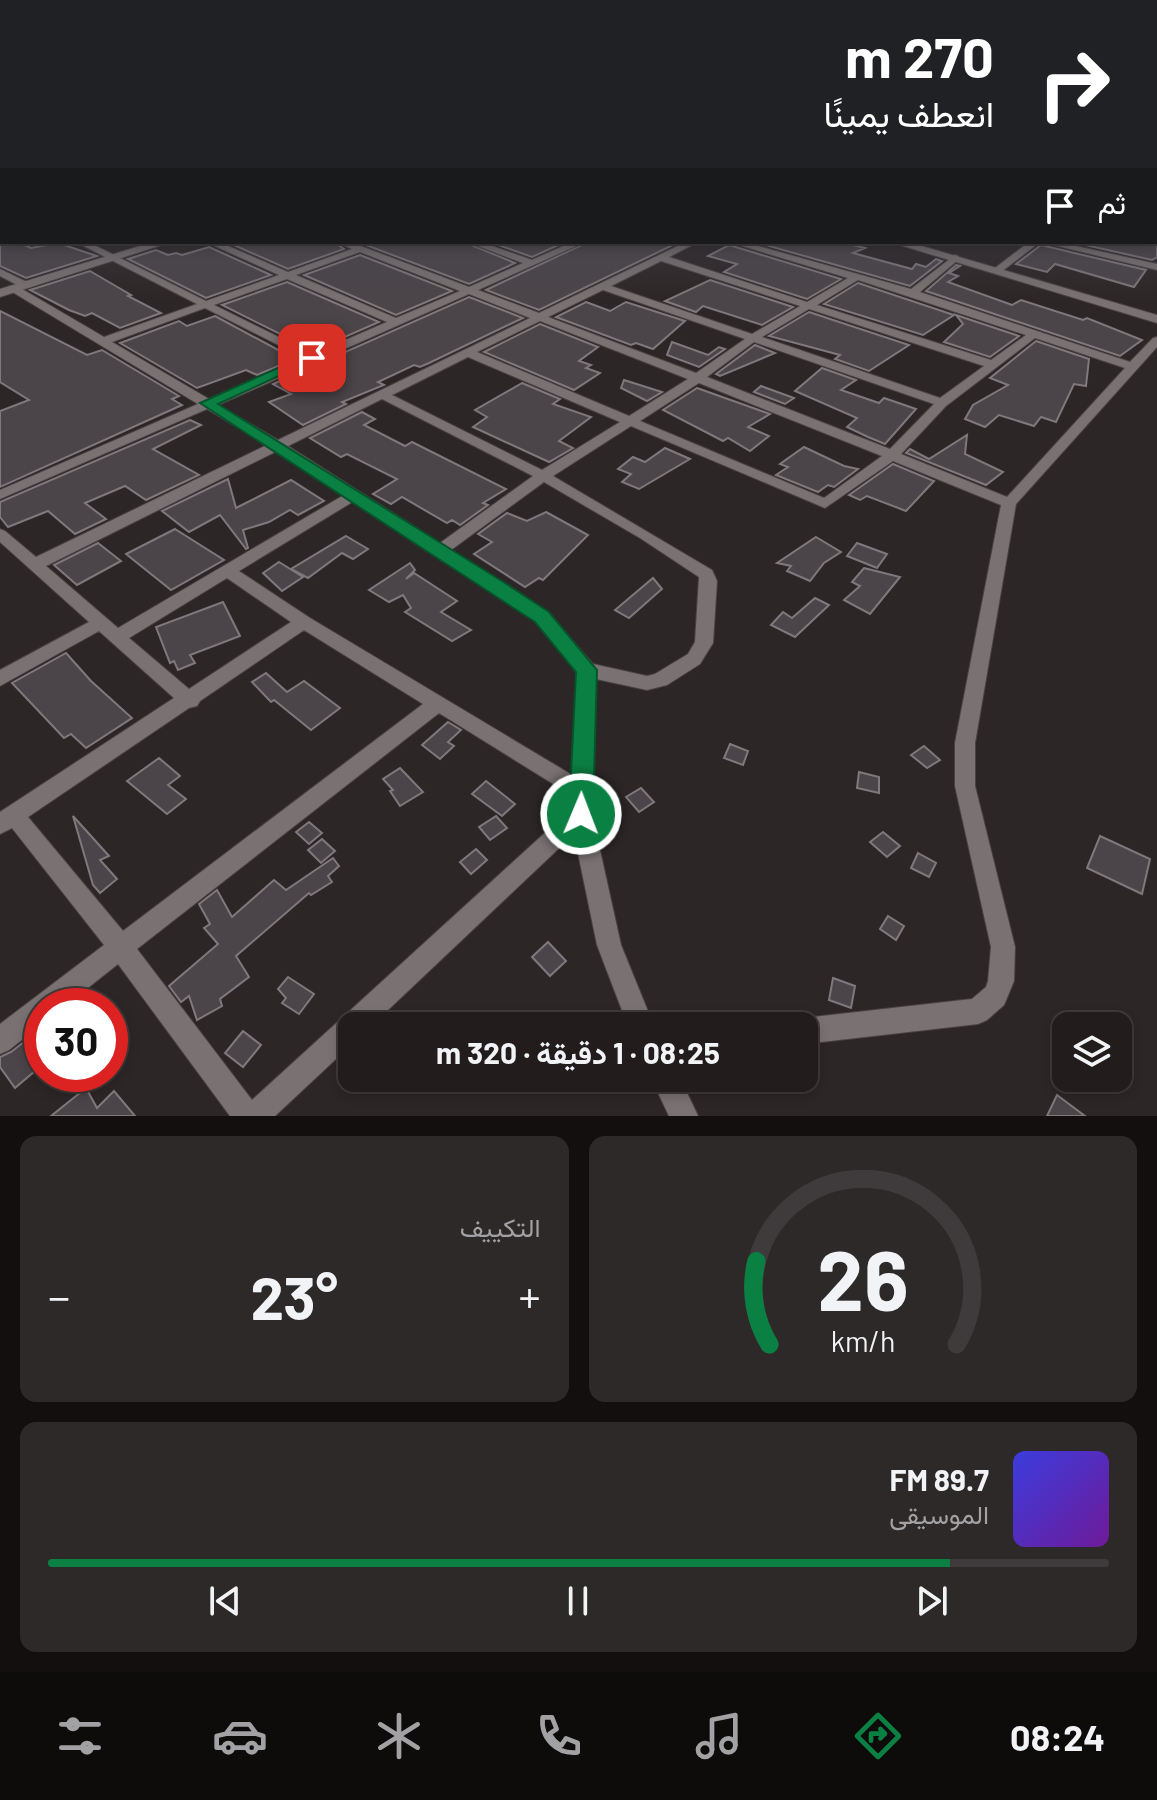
<!DOCTYPE html>
<html lang="ar">
<head>
<meta charset="utf-8">
<style>
	body { margin:0; font-family:Barlow,Vazirmatn,sans-serif; background:#2e2929; color:#f1f3f6; direction:rtl; height:100vh; display:flex; flex-direction:column; font-size:30px; white-space:nowrap }
	* { box-sizing:border-box; margin:0 }
	p { font-size:26px; color:#a2a1a3 }
	.icon { flex:none; width:44px; height:44px; fill:none; stroke:currentColor; stroke-width:2; stroke-linecap:round; stroke-linejoin:round }
	.map { position:relative; height:1116px; overflow:hidden; direction:ltr }
	.sheet { display:flex; flex-direction:column; gap:20px; padding:20px; background:#130f0f; flex:1 }
	.sheet>* { flex:none }
	.banner { position:absolute; left:0px; top:0px; width:1158px; height:244px; box-shadow:0 4px 12px #0003,0 0 0 2px #3f3a3b; direction:rtl; background:#202124; color:#fff; overflow:hidden }
	.fabs { position:absolute; left:1052px; top:1012px; display:grid; gap:16px }
	.fabs a { display:grid; place-items:center; width:80px; height:80px; border-radius:16px; background:#221c1c; box-shadow:0 4px 12px #0003,0 0 0 2px #3f3a3b; font-size:40px }
	.speed { position:absolute; left:24px; top:988px; display:flex; gap:16px; font-size:40px; font-weight:700; text-align:center }
	.speed>* { display:grid; place-content:center; width:104px; height:104px; border-radius:50%; background:#221c1c; box-shadow:0 4px 12px #0003,0 0 0 2px #3f3a3b; line-height:1 }
	.speed .limit { border:12px solid #d22; background:#fff; color:#111 }
	.pin { position:absolute; display:grid; place-items:center; width:68px; height:68px; color:#fff; margin:-34px; border-radius:16px; box-shadow:0 4px 12px #0006 }
	.me { position:absolute; width:88px; margin:-44px; rotate:1deg; stroke-linejoin:round; filter:drop-shadow(0 0 6px #0008) }
	.turn { display:flex; align-items:center; gap:28px; height:168px; padding:0 32px; font-size:36px }
	.turn .icon { width:104px; height:104px; stroke-width:2.5 }
	.turn b { display:block; font-size:56px; line-height:68px }
	.then { display:flex; align-items:center; height:76px; padding:0 32px; background:#0003; gap:16px; font-size:30px }
	.big { font-size:60px; font-weight:700; line-height:1.1 }
	.sheet .card { flex:1; display:flex; flex-direction:column; justify-content:center; gap:12px; min-width:0; padding:0 28px; border-radius:16px; background:#2e2929 }
	.sheet .dial { align-items:center; gap:0 }
	.dial svg { height:208px; overflow:visible; fill:none; stroke:#3f3a3b; stroke-width:7; stroke-linecap:round; text-anchor:middle }
	.dial text { fill:#f1f3f6; stroke:none }
	.song { display:flex; align-items:center; gap:24px }
	.cover { width:96px; height:96px; border-radius:12px; background:linear-gradient(135deg,hsl(240 70% 55%),hsl(280 70% 35%)) }
	.played { height:8px; border-radius:4px; background:linear-gradient(90deg,#0b8043 85%,#3f3a3b 85%) }
	.keys { display:flex; justify-content:space-around; direction:ltr }
	.heat { display:flex; justify-content:space-between; align-items:center; font-size:44px; direction:ltr }
	.sheet .tiles { flex:1; display:grid; gap:20px; grid-template-columns:1fr 1fr }
	.card:last-child { grid-column:span 2 }
	.trip { position:absolute; left:338px; top:1012px; width:480px; height:80px; border-radius:16px; background:#221c1c; box-shadow:0 4px 12px #0003,0 0 0 2px #3f3a3b; font-weight:700; line-height:80px; text-align:center; direction:rtl }
	.dock { display:flex; height:128px; justify-content:space-around; align-items:center; background:#0e0b0b; color:#a2a1a3 }
	.dock .icon { width:56px; height:56px }
	.dock .selected { color:#0b8043 }
	.dock b { font-size:36px; color:#f1f3f6 }
	.map>svg:first-child { display:block }
	.building { fill:#4b4549; stroke:#7f787c; stroke-width:2 }
	.lines { fill:none; stroke-linecap:round; stroke-linejoin:round }
	.minor-casing { stroke:#494343; stroke-width:2 }
	.tertiary-casing { stroke:#494343; stroke-width:2 }
	.minor { fill:#7a7272; fill-rule:evenodd }
	.tertiary { fill:#7a7272; fill-rule:evenodd }
	.route { fill:#0b8043; stroke:#07532c; stroke-width:2 }
</style>
</head>
<body>
<div class="map">
<svg width="1157" height="1116" viewBox="0 0 1157 1116">
	<rect width="100%" height="100%" fill="#2d2626"/>
	<g class="building">
		<polygon points="0,242 18,242 31,248 58,243 97,256 26,278 0,266"/>
		<polygon points="227,242 334,242 344,249 288,269"/>
		<polygon points="358,242 464,242 515,263 469,284"/>
		<polygon points="490,242 565,242 532,257"/>
		<polygon points="588,242 679,242 539,310 486,290"/>
		<polygon points="755,242 841,242 865,248 853,253 912,269 916,264 926,267 936,259 942,261 910,286"/>
		<polygon points="1072,242 1154,242 1157,243 1157,257 1152,260"/>
		<polygon points="729,245 841,279 807,299 724,272 737,264 708,256"/>
		<polygon points="1041,245 1146,270 1134,287 1055,264 1047,272 1016,264"/>
		<polygon points="209,247 271,275 206,298 128,259 156,250 168,255 176,253 182,255"/>
		<polygon points="360,255 452,291 396,315 304,275"/>
		<polygon points="956,265 960,266 949,273 958,276 948,282 1012,305 1021,300 1083,320 1087,318 1142,340 1120,356 926,291"/>
		<polygon points="90,271 131,295 128,296 161,313 120,328 92,313 85,316 69,310 30,290"/>
		<polygon points="710,280 793,307 762,325 703,306 696,312 665,301"/>
		<polygon points="287,282 379,322 338,340 315,332 294,341 222,305"/>
		<polygon points="858,283 954,315 923,335 824,304"/>
		<polygon points="469,297 523,318 429,363 420,367 414,365 378,382 384,385 342,402 346,404 303,425 269,402 291,394 273,384"/>
		<polygon points="586,302 610,311 626,302 685,321 653,349 636,343 631,345 556,317"/>
		<polygon points="0,311 87,355 102,350 179,396 172,399 182,405 0,487 0,411 29,400 0,382"/>
		<polygon points="809,312 909,345 869,371 835,359 840,355 769,336"/>
		<polygon points="956,315 1019,336 990,357 944,342 963,324"/>
		<polygon points="215,316 295,359 257,375 246,370 197,388 120,343 179,321 187,326"/>
		<polygon points="540,324 598,347 579,361 591,365 586,368 600,373 574,390 484,352"/>
		<polygon points="1036,341 1089,359 1086,386 1074,384 1056,422 1041,417 1034,426 999,415 985,427 965,419 973,405 1008,385 990,378"/>
		<polygon points="672,342 708,355 719,347 725,349 699,367 667,355"/>
		<polygon points="755,345 775,353 720,376 716,374"/>
		<polygon points="822,368 856,380 841,390 879,403 884,398 916,409 885,444 868,437 847,427 857,418 795,391"/>
		<polygon points="624,380 662,392 647,401 621,388"/>
		<polygon points="522,383 560,399 553,404 591,417 559,441 573,448 549,462 473,427 487,417 475,410"/>
		<polygon points="761,386 794,398 785,404 754,392"/>
		<polygon points="697,388 770,414 748,427 769,436 750,451 728,438 723,441 663,410"/>
		<polygon points="362,412 375,419 364,425 405,446 412,442 506,489 483,503 488,505 460,525 452,520 447,523 402,497 391,504 373,494 397,479 347,454 341,457 310,438"/>
		<polygon points="190,420 201,425 153,449 199,475 146,500 125,486 85,503 106,519 75,534 48,511 8,527 0,517 0,502"/>
		<polygon points="967,435 965,454 1003,472 986,485 906,453 910,449 929,459"/>
		<polygon points="804,447 844,466 858,469 834,487 828,485 818,492 776,475 788,467 780,464"/>
		<polygon points="665,448 690,459 639,489 622,482 631,474 618,469 633,457 645,462"/>
		<polygon points="893,464 934,481 906,511 867,496 860,500 849,495"/>
		<polygon points="228,479 236,508 291,480 324,501 298,515 290,510 269,522 243,530 248,548 246,549 220,515 189,532 162,511"/>
		<polygon points="546,512 588,535 543,580 539,578 525,587 474,554 492,542 478,534 507,513 527,521"/>
		<polygon points="175,529 224,560 171,590 126,554"/>
		<polygon points="346,536 368,549 353,559 342,553 308,578 291,569"/>
		<polygon points="816,537 841,552 824,563 810,581 787,571 791,566 777,563"/>
		<polygon points="98,543 121,561 77,585 54,565"/>
		<polygon points="857,543 887,554 877,568 847,556"/>
		<polygon points="279,562 303,577 282,591 263,573"/>
		<polygon points="410,563 415,570 406,579 414,573 457,601 441,612 471,630 452,641 405,612 411,608 403,595 389,602 369,590"/>
		<polygon points="864,568 900,577 870,614 844,600 860,586 852,582"/>
		<polygon points="653,578 662,589 629,618 615,610"/>
		<polygon points="815,598 829,605 795,637 771,625 783,612 792,618"/>
		<polygon points="223,602 240,636 190,655 195,663 178,670 174,661 170,663 156,627"/>
		<polygon points="66,653 91,681 132,718 86,748 71,734 64,738 12,683"/>
		<polygon points="266,673 287,692 304,681 340,708 311,730 274,700 271,702 252,682"/>
		<polygon points="448,722 461,730 448,742 454,746 440,759 422,745"/>
		<polygon points="730,744 748,751 743,765 724,758"/>
		<polygon points="924,746 940,760 927,768 911,755"/>
		<polygon points="159,758 180,776 168,785 186,799 167,814 127,781"/>
		<polygon points="400,768 423,792 400,806 390,791 393,790 383,779"/>
		<polygon points="859,772 879,777 879,793 857,788"/>
		<polygon points="486,781 515,804 502,816 472,794"/>
		<polygon points="641,788 654,802 639,812 626,797"/>
		<polygon points="73,816 109,856 100,860 117,879 100,893 93,885"/>
		<polygon points="496,816 507,828 490,840 479,827"/>
		<polygon points="309,822 322,833 309,844 296,832"/>
		<polygon points="883,832 900,846 887,857 870,842"/>
		<polygon points="1100,836 1150,859 1142,894 1087,868"/>
		<polygon points="322,839 335,851 321,863 308,850"/>
		<polygon points="476,849 487,860 471,874 460,862"/>
		<polygon points="918,853 936,863 929,877 911,868"/>
		<polygon points="333,858 339,866 328,876 332,882 311,895 309,893 236,956 249,977 220,999 222,1006 197,1020 189,996 181,1002 169,986 218,944 204,928 210,924 199,904 217,890 232,917 274,880 286,890"/>
		<polygon points="888,916 904,926 896,940 880,929"/>
		<polygon points="548,942 566,961 550,976 532,957"/>
		<polygon points="288,977 314,994 299,1014 282,1003 286,998 278,989"/>
		<polygon points="833,978 855,986 851,1008 829,1000"/>
		<polygon points="42,1028 42,1065 15,1088 0,1067 0,1057 11,1052"/>
		<polygon points="243,1031 261,1045 243,1067 225,1053"/>
		<polygon points="86,1088 97,1108 114,1091 135,1116 51,1116"/>
		<polygon points="1057,1095 1085,1116 1047,1116"/>
	</g>
	<g class="lines">
		<g class="minor-casing">
			<g id="minor">
				<rect x="0" y="149" width="2" height="5"/>
				<rect x="1156" y="174" width="1" height="4"/>
				<rect x="0" y="200" width="2" height="5"/>
				<rect x="1156" y="234" width="1" height="6"/>
				<path d="M76 242H88L206 301 279 275 206 242H219L288 272 352 249 337 242H350L469 287 523 263 467 242H481L532 260 572 242H585L478 290 539 313 686 242H698L669 257 807 302 848 278 729 242H744L911 289 955 255 958 256V260L920 292 1130 362 1153 338 1157 337V347L1016 504 975 743V786L1015 947 1014 981 1004 1005 987 1020 978 1024 804 1044V1026H793L795 1022 804 1018 972 999 986 987 988 981 991 947 955 786V743L1001 505 893 461 825 508 631 426 553 476 712 570 717 581 713 643 700 664 667 685 647 690 596 679 592 814 621 945 654 1026H628L597 945 574 834 371 1026H352V1044L275 1116H230L118 964 65 1006H42V1024L9 1050 0 1054V1024L104 945 12 828 0 834V812L174 698 99 631 0 686V670L89 622 0 542V529L5 531 36 557 267 445 207 409 0 499V490L198 404 9 290V286H17L104 337 197 304ZM360 252 460 291 396 318 296 275ZM661 261 800 306 752 334 611 286ZM287 279 387 322 313 354 214 305ZM858 280 1026 335 991 360 817 305ZM603 290 745 339 696 373 548 317ZM469 294 530 318 278 440 218 405ZM205 308 304 358 209 399 112 342ZM809 309 984 366 940 398 762 337ZM540 321 688 379 629 416 477 352ZM1035 338 1125 368 1007 497 901 454 946 406ZM754 342 934 404 890 449 707 377ZM468 357 620 422 542 470 392 395ZM699 383 882 456 824 498 640 421ZM382 399 533 476 440 543 288 446ZM277 451 344 495 118 628 46 566ZM544 482 640 538 699 577 695 642 688 654 655 674 647 676 593 664 548 613 451 550ZM354 501 536 621 578 671 572 775 310 618 239 571ZM227 578 291 622 189 689 129 638ZM304 630 423 704 123 931 28 817 189 708 197 706 200 701ZM439 713 571 795 570 810 252 1100 137 949Z"/>
				<polygon points="1029,242 1040,242 1001,272 995,272 995,268"/>
				<polygon points="1041,242 1058,242 1157,264 1157,270"/>
				<polygon points="0,269 29,283 30,285 21,287 0,276"/>
				<polygon points="651,1078 680,1078 698,1116 669,1116"/>
			</g>
		</g>
		<g class="tertiary-casing">
			<g id="tertiary">
				<polygon points="153,242 171,242 0,297 0,289"/>
				<polygon points="890,242 908,242 1157,315 1157,323"/>
			</g>
		</g>
		<use href="#minor" class="minor"/>
		<use href="#tertiary" class="tertiary"/>
	</g>
	<linearGradient id="sky" x2="0" y2="1"><stop stop-color="#191515"/><stop offset="0.48" stop-color="#464752"/><stop offset="1" stop-color="#464752" stop-opacity="0"/></linearGradient>
	<rect width="1157" height="301" fill="url(#sky)"/>
	<polygon class="route" points="307,355 318,358 218,404 505,583 549,612 597,670 593,814 589,821 581,824 572,821 569,814 576,672 535,622 200,403"/>
</svg>
<div class="fabs">
<a><svg class="icon" aria-label="layers" viewBox="0 0 24 24"><path d="M12 4l9 5-9 5-9-5zM3 14l9 5 9-5"/></svg></a>
</div>
<div class="speed"><div class="limit">30</div></div>
<div class="pin" style="left:312px;top:358px;background:#d93025"><svg class="icon" aria-label="arrive" viewBox="0 0 24 24"><path d="M6 21V4h12l-3 4 3 4H6"/></svg></div>
<svg class="me" style="left:581px;top:814px" viewBox="-20 -20 40 40"><circle r="17" fill="#0b8043" stroke="#fff" stroke-width="3"/><path d="M0-11L8 9 0 5-8 9z" fill="#fff"/></svg>
<div class="trip">08:25 · 1 دقيقة · 320 m</div>
<div class="banner">
<div class="turn"><svg class="icon" aria-label="right" viewBox="0 0 24 24"><path d="M7 20v-9h11M14 6l5 5-5 5"/></svg><div><b>270 m</b>انعطف يمينًا</div></div>
<div class="then">ثم<svg class="icon" aria-label="arrive" viewBox="0 0 24 24"><path d="M6 21V4h12l-3 4 3 4H6"/></svg></div>
</div>
</div>
<section class="sheet">
<div class="tiles">
<div class="card dial"><svg viewBox="0 0 100 80">
<path d="M14 69A42 42 0 1 1 86 69"/>
<path d="M14 69A42 42 0 0 1 9 37" stroke="#0b8043"/>
<text x="50" y="56" font-size="32" font-weight="700">26</text>
<text x="50" y="72" font-size="11">km/h</text>
</svg></div>
<div class="card"><p>التكييف</p>
<div class="heat"><a>−</a><b class="big">23°</b><a>+</a></div>
</div>
<div class="card">
<div class="song"><i class="cover"></i><div><b>89.7 FM</b><p>الموسيقى</p></div></div>
<div class="played"></div>
<div class="keys"><svg class="icon" aria-label="previous" viewBox="0 0 24 24"><path d="M18 5L8 12l10 7zM5 5v14"/></svg><svg class="icon" aria-label="pause" viewBox="0 0 24 24"><path d="M8 5v14M16 5v14"/></svg><svg class="icon" aria-label="next" viewBox="0 0 24 24"><path d="M6 5l10 7-10 7zM19 5v14"/></svg></div>
</div>
</div>
</section>
<nav class="dock">
<b>08:24</b>
<svg class="icon selected" aria-label="directions" viewBox="0 0 24 24"><path d="M12 3l9 9-9 9-9-9zM9 14v-3h6M13 9l2 2-2 2"/></svg>
<svg class="icon" aria-label="music" viewBox="0 0 24 24"><path d="M9 18V5l10-2v13"/><circle cx="6" cy="18" r="3"/><circle cx="16" cy="16" r="3"/></svg>
<svg class="icon" aria-label="phone" viewBox="0 0 24 24"><path d="M5 4h4l2 5-3 2q2 4 5 5l2-3 5 2v4C11 20 4 13 5 4z"/></svg>
<svg class="icon" aria-label="climate" viewBox="0 0 24 24"><path d="M12 3v18M4 7l16 10M4 17L20 7"/></svg>
<svg class="icon" aria-label="car" viewBox="0 0 24 24"><path d="M5 17H2v-5l4-1 3-4h7l3 4 3 1v5h-3M9 17h6M6 11h13"/><circle cx="7" cy="17" r="2"/><circle cx="17" cy="17" r="2"/></svg>
<svg class="icon" aria-label="filters" viewBox="0 0 24 24"><path d="M4 7h16M4 17h16"/><circle cx="9" cy="7" r="2"/><circle cx="15" cy="17" r="2"/></svg>
</nav>
</body>
</html>
